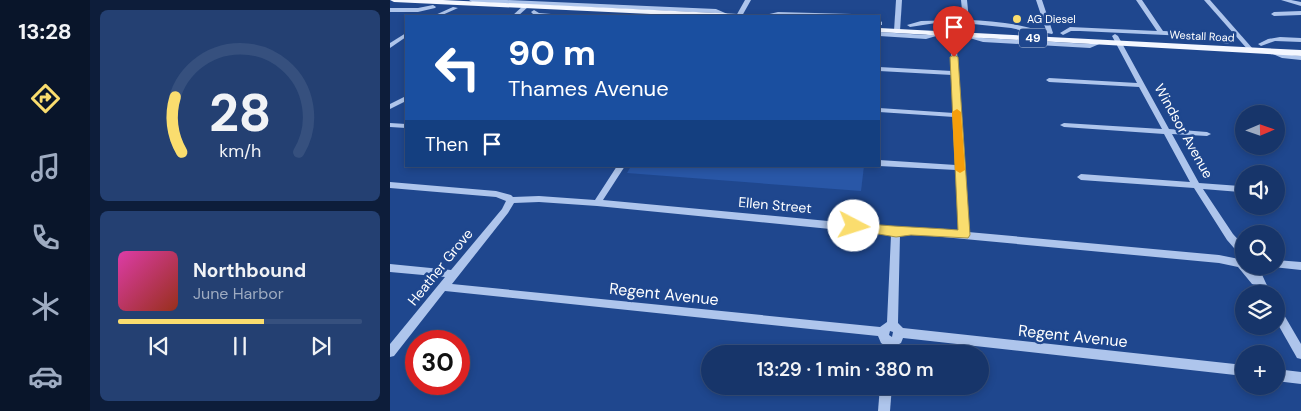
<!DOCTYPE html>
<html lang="en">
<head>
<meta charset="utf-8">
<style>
	body { margin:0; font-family:"DM Sans",sans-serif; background:#244072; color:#f1f3f6; height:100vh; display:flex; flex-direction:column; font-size:19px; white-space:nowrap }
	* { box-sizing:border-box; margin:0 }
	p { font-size:16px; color:#9eabc1 }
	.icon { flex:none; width:28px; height:28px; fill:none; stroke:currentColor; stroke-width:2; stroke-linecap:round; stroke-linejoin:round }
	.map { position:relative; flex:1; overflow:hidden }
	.details { display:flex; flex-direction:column; gap:10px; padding:10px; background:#0d1d3a; width:300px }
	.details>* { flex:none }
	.hud { position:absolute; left:15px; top:15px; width:475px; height:152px; border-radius:0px; box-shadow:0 2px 8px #0003,0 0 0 1px #36507e; background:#1a4fa0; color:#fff; overflow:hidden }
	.needle { width:32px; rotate:88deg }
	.fabs { position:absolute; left:845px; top:105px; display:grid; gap:10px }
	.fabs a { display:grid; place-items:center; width:50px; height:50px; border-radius:50%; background:#17356a; box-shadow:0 2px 8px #0003,0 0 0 1px #36507e; font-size:25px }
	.speed { position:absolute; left:15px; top:330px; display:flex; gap:10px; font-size:25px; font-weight:700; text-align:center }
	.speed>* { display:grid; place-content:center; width:65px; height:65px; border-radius:50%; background:#17356a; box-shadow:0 2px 8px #0003,0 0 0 1px #36507e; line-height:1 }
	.speed .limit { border:8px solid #d22; background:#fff; color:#111 }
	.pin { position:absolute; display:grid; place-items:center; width:42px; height:42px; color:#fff; margin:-51px -21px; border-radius:50% 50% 50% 0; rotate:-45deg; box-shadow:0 0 5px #0007 }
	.pin .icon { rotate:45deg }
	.me { position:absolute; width:55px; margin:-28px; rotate:95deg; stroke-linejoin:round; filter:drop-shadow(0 0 4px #0008) }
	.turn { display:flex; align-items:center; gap:18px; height:105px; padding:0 20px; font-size:22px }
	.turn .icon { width:65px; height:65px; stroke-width:2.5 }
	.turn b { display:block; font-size:35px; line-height:42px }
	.then { display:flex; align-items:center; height:48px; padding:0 20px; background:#0003; gap:10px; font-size:19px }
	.details .widget { flex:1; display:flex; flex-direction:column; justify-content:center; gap:8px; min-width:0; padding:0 18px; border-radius:8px; background:#244072 }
	.details .dial { align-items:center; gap:0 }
	.dial svg { height:130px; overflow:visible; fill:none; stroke:#36507e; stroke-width:7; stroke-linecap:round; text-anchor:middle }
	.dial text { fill:#f1f3f6; stroke:none }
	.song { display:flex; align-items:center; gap:15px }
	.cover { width:60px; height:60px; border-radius:8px; background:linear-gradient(135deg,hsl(320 70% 55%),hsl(10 70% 35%)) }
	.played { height:5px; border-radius:2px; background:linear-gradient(90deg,#fadd6e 60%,#36507e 60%) }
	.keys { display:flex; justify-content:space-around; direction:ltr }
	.trip { position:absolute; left:311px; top:345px; width:288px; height:50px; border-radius:25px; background:#17356a; box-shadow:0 2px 8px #0003,0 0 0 1px #36507e; font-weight:600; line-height:50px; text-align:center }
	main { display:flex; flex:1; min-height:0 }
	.tabs { display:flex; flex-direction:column; width:90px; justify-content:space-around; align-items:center; background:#09152a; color:#9eabc1 }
	.tabs .icon { width:35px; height:35px }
	.tabs .active { color:#fadd6e }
	.tabs b { font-size:22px; color:#f1f3f6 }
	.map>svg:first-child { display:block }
	.green { fill:#2957a7 }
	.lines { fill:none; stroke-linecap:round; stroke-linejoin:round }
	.minor { fill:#aec5ec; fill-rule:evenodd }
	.major { fill:#f4f7ff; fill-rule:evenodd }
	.route { fill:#fadd6e; stroke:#a29048 }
	.slow { fill:#f59e0b }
	.poi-dot { fill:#fadd6e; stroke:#1f478e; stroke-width:2 }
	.labels { text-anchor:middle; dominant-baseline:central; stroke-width:5; stroke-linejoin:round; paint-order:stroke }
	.far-poi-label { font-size:11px; fill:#fff; stroke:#1f478e; text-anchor:start }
	.far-street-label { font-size:11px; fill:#fff; stroke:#1f478e }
	.shield { fill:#1f478e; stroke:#bcc8dd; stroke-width:1 }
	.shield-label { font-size:12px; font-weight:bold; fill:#fff }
	.street-label { font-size:14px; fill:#fff; stroke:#1f478e }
	.near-street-label { font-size:16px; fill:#fff; stroke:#1f478e }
</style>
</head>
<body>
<main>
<nav class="tabs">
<b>13:28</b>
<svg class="icon active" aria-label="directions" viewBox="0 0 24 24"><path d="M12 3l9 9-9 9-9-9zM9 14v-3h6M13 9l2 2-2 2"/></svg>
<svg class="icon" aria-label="music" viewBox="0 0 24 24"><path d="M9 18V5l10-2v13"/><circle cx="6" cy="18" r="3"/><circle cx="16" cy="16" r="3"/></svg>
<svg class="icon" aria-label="phone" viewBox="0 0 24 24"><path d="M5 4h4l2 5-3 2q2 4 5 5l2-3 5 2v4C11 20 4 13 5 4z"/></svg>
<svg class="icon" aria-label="climate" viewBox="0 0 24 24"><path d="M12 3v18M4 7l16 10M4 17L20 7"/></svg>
<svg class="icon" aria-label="car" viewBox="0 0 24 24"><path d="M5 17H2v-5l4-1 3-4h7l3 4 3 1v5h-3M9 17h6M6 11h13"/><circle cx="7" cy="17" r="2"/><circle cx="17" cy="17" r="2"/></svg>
</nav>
<section class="details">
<div class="widget dial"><svg viewBox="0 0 100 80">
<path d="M14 69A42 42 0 1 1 86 69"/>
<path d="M14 69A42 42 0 0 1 10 35" stroke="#fadd6e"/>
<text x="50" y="56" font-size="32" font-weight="700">28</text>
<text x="50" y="72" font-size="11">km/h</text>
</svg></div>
<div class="widget">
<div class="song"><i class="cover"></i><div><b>Northbound</b><p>June Harbor</p></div></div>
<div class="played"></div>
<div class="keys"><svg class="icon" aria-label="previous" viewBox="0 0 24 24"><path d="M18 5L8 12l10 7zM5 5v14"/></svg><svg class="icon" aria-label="pause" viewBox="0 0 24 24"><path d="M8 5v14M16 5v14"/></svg><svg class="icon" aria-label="next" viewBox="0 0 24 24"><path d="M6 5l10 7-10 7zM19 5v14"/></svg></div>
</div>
</section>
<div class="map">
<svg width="911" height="411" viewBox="0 0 911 411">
	<rect width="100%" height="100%" fill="#1f478e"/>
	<polygon class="green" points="241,166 474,166 471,191 237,173"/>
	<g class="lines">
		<g class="minor">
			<polygon points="79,0 117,0 326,9 342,16 335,16 325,13 82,2"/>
			<polygon points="355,0 361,0 352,16 346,16"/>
			<polygon points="506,0 512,0 510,31 507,33 504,31"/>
			<path d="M571 0H577L579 20C597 21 634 23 650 32L647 34 621 28 583 24 546 23 520 27 517 25 531 21 573 20Z"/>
			<polygon points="646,0 652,0 663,33 662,34 657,33"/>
			<polygon points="746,0 752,0 773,31 819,33 841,43 836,44 818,37 690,31 681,31 673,35 670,33 680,27 767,31"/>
			<polygon points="814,0 820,0 863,49 863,51 859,51"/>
			<polygon points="891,0 901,0 911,2 911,6"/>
			<polygon points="43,5 46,7 45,8 28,12 0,12 0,8 28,8"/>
			<polygon points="134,5 139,6 128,16 122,16"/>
			<polygon points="63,7 68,8 50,16 43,16"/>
			<polygon points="144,10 149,13 161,14 164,16 145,16 141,12"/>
			<polygon points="911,11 911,15 884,16 881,14 884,12"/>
			<polygon points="388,12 462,14 465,16 371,16"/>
			<polygon points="489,20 492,22 492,25 489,25"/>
			<polygon points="551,31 553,32 553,34 536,39 489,36 489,32 536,35"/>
			<path d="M563 32 566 34 578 232 829 255 849 259 854 262V266H868L881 294H871L867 285 862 284 848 267 829 263 574 239 521 234 510 235 508 323 513 328 854 365V376L513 338 511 343 505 346V354H493L494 345 491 343 488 336 55 291 4 356 0 357V344L55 277 0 272V264L61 270 112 209 116 201 106 197 0 188V182L106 191 121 195 123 197 149 196 205 200 227 166H235L213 200 491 226 506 229 521 228 569 231 566 170 489 166V160L566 165 564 117 489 112V108L564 113 562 75 489 71V67L562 71 560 34ZM149 202 207 206 501 235 497 322 490 327 62 284 118 213 124 203ZM500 331 503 332 502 337 499 335Z"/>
			<polygon points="16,33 16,37 0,48 0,43"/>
			<polygon points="575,33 593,38 699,44 711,40 714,42 700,48 593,42 573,36 573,34"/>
			<polygon points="725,34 728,36 779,129 817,132 821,134 817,136 782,134 809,183 850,186 854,188 853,191 850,192 813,189 843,234 854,246 854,257 851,256 837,240 804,188 691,180 687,177 691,174 800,182 774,134 674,127 670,125 674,123 772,129 749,87 659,82 656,80 659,78 747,83 722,36"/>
			<polygon points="890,37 911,38 911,42 885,41 871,46 868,44 878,39"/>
			<polygon points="880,49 893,54 911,56 911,60 892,58 878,52 877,51"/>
			<polygon points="16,96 16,101 0,109 0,104"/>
			<polygon points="0,123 16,124 16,128 0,127"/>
			<polygon points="886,260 911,262 911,270 883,267 886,266"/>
			<polygon points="886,307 890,308 911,344 911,359 907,358 886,321"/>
			<polygon points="886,369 911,372 911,384 886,381"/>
			<polygon points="490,386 502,386 500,411 488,411"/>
		</g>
		<g class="major">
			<polygon points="0,0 53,0 348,14 352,16 303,16 4,2"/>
			<polygon points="489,28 911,50 911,56 489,32"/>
		</g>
	</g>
	<path class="route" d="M564 55 568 57 580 235 578 238 521 235 506 237 459 229V223L464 222C499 227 533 227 568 230L560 57Z"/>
	<polygon class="slow" points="567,109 571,112 575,170 570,173 565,170 562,112"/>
	<circle class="poi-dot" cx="627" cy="19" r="5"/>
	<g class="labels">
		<g class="far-poi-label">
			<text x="637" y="19">AG Diesel</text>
		</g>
		<g class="far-street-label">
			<text transform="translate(812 36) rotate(3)">Westall Road</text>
		</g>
		<rect class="shield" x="629" y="28.5" width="28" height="19" rx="4"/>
		<g class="shield-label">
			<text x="643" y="38">49</text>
		</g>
		<g class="street-label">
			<text transform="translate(794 131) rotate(61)">Windsor Avenue</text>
			<text transform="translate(385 205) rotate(5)">Ellen Street</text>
			<text transform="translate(50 267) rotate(-51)">Heather Grove</text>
		</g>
		<g class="near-street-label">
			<text transform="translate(274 294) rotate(6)">Regent Avenue</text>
			<text transform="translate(683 336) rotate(6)">Regent Avenue</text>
		</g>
	</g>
</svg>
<div class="fabs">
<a><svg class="needle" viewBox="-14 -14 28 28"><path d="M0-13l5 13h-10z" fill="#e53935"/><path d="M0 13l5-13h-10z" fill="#9eabc1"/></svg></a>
<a><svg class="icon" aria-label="sound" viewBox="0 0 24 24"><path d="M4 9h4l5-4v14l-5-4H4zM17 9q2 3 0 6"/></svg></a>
<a><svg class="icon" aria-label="search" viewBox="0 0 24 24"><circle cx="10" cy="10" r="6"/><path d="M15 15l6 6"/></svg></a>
<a><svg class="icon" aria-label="layers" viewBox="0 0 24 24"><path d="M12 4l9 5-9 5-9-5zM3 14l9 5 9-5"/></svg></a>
<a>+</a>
</div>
<div class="speed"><div class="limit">30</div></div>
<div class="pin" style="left:564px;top:57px;background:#d93025"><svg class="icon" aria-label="arrive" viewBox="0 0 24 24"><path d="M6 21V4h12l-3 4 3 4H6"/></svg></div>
<svg class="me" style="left:464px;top:226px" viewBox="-20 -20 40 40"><circle r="19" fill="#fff"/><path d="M0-13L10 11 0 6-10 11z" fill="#fadd6e"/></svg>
<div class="trip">13:29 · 1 min · 380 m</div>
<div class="hud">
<div class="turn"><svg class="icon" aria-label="left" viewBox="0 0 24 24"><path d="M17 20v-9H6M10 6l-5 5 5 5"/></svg><div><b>90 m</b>Thames Avenue</div></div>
<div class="then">Then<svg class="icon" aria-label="arrive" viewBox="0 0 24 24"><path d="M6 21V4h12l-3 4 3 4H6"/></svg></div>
</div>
</div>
</main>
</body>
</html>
